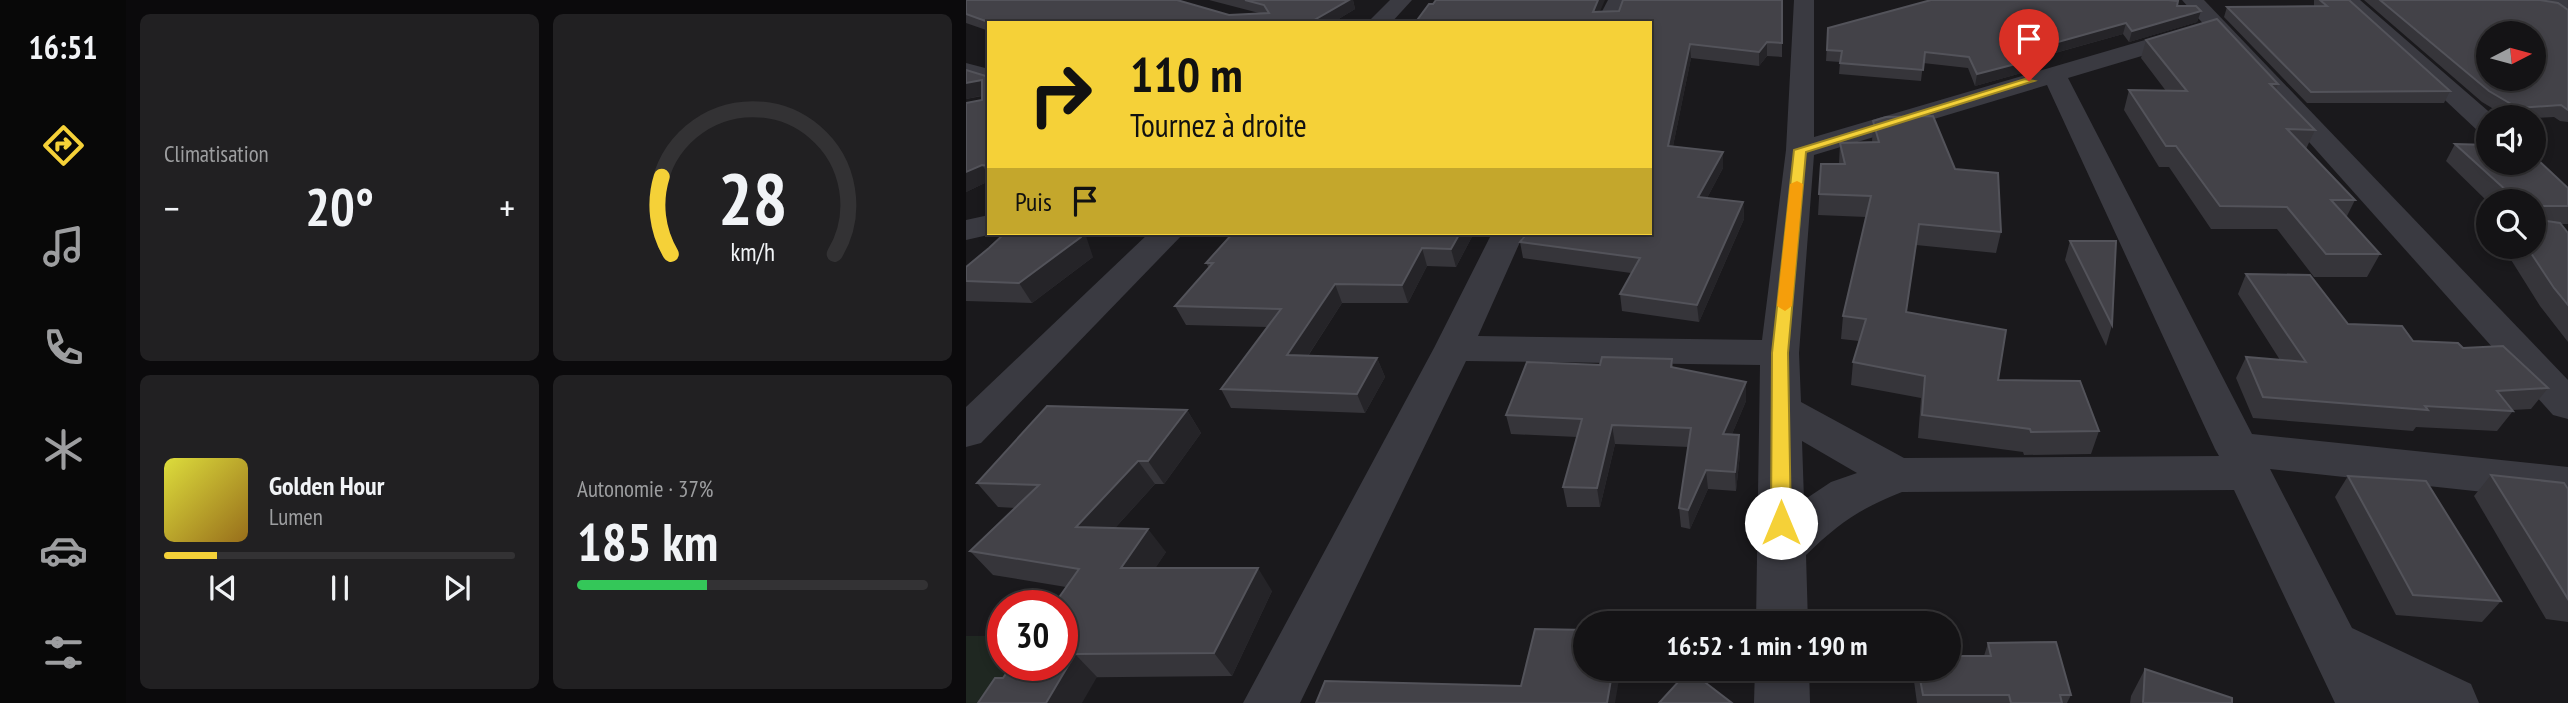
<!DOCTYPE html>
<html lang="fr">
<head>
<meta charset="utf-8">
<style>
	body { margin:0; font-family:"PT Sans Narrow",sans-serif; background:#212022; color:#f1f3f6; height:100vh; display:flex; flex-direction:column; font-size:26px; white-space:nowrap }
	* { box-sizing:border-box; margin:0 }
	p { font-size:23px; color:#9d9ea0 }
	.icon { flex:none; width:38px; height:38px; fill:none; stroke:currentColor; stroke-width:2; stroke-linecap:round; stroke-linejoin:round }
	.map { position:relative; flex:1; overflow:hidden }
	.panel { display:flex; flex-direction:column; gap:14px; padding:14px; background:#0b0a0c; width:840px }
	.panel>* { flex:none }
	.guide { position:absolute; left:21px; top:21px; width:665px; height:214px; border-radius:0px; box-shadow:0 4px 10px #0003,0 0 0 2px #333234; background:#f5d138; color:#111; overflow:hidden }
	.needle { width:46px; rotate:84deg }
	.tools { position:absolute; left:1510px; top:21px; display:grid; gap:14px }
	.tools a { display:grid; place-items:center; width:70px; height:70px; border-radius:50%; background:#141315; box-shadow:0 4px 10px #0003,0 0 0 2px #333234; font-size:35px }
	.speed { position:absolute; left:21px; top:590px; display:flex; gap:14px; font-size:35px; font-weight:700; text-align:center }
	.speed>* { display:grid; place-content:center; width:91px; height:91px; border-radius:50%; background:#141315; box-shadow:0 4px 10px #0003,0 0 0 2px #333234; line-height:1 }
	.speed .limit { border:10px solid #d22; background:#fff; color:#111 }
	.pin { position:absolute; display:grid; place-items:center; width:60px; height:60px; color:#fff; margin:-72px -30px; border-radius:50% 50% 50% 0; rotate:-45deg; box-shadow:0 0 7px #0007 }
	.pin .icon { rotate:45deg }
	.me { position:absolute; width:77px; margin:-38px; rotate:0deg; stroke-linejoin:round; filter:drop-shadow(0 0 5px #0008) }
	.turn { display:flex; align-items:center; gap:24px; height:147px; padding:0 28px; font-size:32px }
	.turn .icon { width:91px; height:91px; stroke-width:2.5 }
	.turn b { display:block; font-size:49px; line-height:60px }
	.then { display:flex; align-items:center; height:66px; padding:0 28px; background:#0003; gap:14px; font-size:26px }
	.big { font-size:52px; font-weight:700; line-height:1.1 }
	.panel .tile { flex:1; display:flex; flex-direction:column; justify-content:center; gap:10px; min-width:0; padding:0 24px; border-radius:10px; background:#212022 }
	.panel .dial { align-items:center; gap:0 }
	.dial svg { height:182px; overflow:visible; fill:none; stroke:#333234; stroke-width:7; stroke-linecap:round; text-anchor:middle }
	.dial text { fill:#f1f3f6; stroke:none }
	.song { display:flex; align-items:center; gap:21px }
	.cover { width:84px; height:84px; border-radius:10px; background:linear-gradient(135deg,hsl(60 70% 55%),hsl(40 70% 35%)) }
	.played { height:7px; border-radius:4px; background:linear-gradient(90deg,#f5d138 15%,#333234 15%) }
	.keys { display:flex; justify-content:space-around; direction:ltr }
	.heat { display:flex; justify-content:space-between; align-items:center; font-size:38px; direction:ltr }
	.charge { height:10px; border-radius:5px; background:linear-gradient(90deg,#34c759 37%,#333234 0) }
	.panel .tiles { flex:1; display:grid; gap:14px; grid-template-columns:repeat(2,1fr) }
	.trip { position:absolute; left:607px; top:611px; width:388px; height:70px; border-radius:35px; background:#141315; box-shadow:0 4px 10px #0003,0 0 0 2px #333234; font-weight:700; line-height:70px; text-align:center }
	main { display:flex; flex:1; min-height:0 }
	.menu { display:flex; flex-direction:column; width:126px; justify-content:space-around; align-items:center; background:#080808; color:#9d9ea0 }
	.menu .icon { width:49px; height:49px }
	.menu .active { color:#f5d138 }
	.menu b { font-size:32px; color:#f1f3f6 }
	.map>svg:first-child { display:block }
	.green { fill:#1f2721 }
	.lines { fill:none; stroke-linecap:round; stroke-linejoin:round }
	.minor { fill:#3a3a41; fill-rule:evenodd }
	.wall { fill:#36353a }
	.shaded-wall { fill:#252428 }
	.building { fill:#434248; stroke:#53535a; stroke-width:2; fill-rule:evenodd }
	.route { fill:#f5d138; stroke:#9f8824; stroke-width:2 }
	.slow { fill:#f59e0b }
</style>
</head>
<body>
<main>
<nav class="menu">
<b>16:51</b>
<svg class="icon active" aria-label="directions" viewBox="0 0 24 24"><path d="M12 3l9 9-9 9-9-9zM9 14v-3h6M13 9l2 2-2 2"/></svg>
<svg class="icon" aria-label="music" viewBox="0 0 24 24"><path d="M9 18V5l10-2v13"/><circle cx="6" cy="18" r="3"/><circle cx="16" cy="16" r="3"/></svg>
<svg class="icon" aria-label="phone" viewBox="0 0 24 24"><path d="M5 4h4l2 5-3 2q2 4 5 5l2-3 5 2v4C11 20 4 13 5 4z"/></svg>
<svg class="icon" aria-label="climate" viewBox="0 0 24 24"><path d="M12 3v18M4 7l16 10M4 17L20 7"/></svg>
<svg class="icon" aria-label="car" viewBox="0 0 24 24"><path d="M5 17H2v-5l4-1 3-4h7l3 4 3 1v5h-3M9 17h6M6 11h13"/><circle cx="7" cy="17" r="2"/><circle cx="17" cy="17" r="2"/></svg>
<svg class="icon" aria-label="filters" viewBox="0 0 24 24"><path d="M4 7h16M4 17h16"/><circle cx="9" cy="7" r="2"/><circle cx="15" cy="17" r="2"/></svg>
</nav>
<section class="panel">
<div class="tiles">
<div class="tile"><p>Climatisation</p>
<div class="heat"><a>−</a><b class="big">20°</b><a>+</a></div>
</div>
<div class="tile dial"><svg viewBox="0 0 100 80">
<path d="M14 69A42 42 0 1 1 86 69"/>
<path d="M14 69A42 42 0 0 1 10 35" stroke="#f5d138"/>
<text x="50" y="56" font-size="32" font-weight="700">28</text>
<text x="50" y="72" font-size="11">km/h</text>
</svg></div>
<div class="tile">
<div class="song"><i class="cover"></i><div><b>Golden Hour</b><p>Lumen</p></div></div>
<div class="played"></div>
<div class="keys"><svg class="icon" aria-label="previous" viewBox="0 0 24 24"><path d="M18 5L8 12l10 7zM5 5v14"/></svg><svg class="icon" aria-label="pause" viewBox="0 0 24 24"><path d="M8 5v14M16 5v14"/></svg><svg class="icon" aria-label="next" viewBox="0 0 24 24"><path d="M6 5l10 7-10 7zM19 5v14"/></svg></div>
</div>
<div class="tile"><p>Autonomie · 37%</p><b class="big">185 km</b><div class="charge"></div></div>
</div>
</section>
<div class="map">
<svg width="1602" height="703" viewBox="0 0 1602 703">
	<rect width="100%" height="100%" fill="#1a191c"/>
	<polygon class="green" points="0,636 37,636 37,665 64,665 39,703 0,703"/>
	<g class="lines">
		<g class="minor">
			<polygon points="424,0 446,0 425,23 401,23"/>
			<polygon points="642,0 662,0 652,23 630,23"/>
			<path d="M828 0H848V137L1220 28H1236L1239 33 1236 38 1102 78 1286 434 1602 467V501L1304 469 1386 628 1505 684 1513 703H1369L1268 490 936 492C893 509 873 523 840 555L842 623H790L794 365 500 361 334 703H277L468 348 526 233H558L512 336 796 340 820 150ZM1081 85 1249 449 1253 456 938 458 835 402 833 353 848 155ZM836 441 891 473 865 482 838 500Z"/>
			<polygon points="1216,0 1238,0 1602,380 1602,419 1587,415"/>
			<polygon points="1372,0 1394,0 1529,117 1522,117 1522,133 1512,131"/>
			<polygon points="1538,0 1602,0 1602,12 1548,6 1541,4"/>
			<polygon points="0,63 23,69 23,84 0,78"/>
			<polygon points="23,215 23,233 31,233 0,240 0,220"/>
			<polygon points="183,233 218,233 15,443 0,447 0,407"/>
			<polygon points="789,668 843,668 844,703 788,703"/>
		</g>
	</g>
	<g class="wall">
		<polygon points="0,0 263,15 293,13 243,0 387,0 389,9 366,23 23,23 23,31 0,23"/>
		<polygon points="816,0 816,57 801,56 793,66 725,58 707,146 757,168 741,198 777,202 778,219 733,322 656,311 654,294 665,273 557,258 554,242 684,233 634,11"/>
		<polygon points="1348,0 1383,0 1484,91 1478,103 1341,103 1258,17 1261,7 1348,6"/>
		<polygon points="1398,0 1574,0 1602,10 1602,122 1594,121 1588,117 1568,118 1568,117 1541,117 1516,102"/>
		<polygon points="1211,6 1235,11 1231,22 1163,42 1157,34 1061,61 1059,72 1009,86 1002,68 957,63 955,81 873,74 874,62 860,61 862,28"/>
		<polygon points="1180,40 1312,84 1310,90 1349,130 1340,149 1389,200 1380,218 1414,254 1401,277 1348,277 1311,229 1245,229 1203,167 1193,167 1158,110 1163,90 1200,91 1175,58"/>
		<polygon points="23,77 23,181 0,192 16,96 0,99"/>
		<polygon points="907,121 989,169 1035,232 1030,253 950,245 940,312 1032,380 1133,431 1125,454 1058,455 1057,452 952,438 955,398 885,385 887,362 893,341 875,339 877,316 900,217 852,215 855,164 873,164 874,143 906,143"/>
		<polygon points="1489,144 1602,188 1602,224 1595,224 1602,233 1602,342 1574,306 1537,247 1568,247 1568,201 1522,202 1480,161"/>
		<polygon points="267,233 508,233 490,267 461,266 442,303 376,303 342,356 411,358 419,377 399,413 265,408 255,389 301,327 220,325 209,306 243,268 240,263"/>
		<polygon points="1104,241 1146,325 1140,346 1099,260"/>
		<polygon points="127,257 66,303 0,301 0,267"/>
		<polygon points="1280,274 1382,324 1447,341 1497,348 1582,388 1565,409 1546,410 1547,411 1531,431 1450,427 1447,431 1287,418 1270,378 1280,357 1314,360 1272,294"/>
		<polygon points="706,359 707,368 780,382 780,401 766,434 773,435 774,454 770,491 742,489 724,529 715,527 713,508 723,447 649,444 634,507 601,507 597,487 611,437 545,434 540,415 634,365"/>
		<polygon points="221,410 235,433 198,484 189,484 149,528 200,552 189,568 306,591 266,676 37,678 100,587 27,575 4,551 50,508 32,507 11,483"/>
		<polygon points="1525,475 1602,489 1602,622 1580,619 1508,496"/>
		<polygon points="1382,476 1535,601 1516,622 1430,615 1369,497"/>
		<polygon points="1022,643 1105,695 1101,703 951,703 947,674 948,668 984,668 1018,656"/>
		<polygon points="1179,669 1266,703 1164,703 1165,696"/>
	</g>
	<g class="shaded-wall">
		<polygon points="373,0 387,0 389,9 366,23 343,23"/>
		<polygon points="632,0 639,0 629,23 627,12"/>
		<polygon points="1235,11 1231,22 1163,42 1166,31"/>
		<polygon points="1160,23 1157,34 1056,62 1061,61 1059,72 1009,86 1011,74 1056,52"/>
		<polygon points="801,42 801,56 793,66 793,52"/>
		<polygon points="724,44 725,58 704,161 702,146"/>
		<polygon points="16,80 23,94 0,99 0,83"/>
		<polygon points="757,152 757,168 733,213 732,197"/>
		<polygon points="16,165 23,175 23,181 0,192 0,172"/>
		<polygon points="777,202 778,219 733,322 731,305"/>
		<polygon points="114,233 119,233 127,257 66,303 53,283"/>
		<polygon points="494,233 508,233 490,267 485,249"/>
		<polygon points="456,248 461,266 442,303 436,285"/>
		<polygon points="369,284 376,303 330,374 321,355"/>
		<polygon points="411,358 419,377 399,413 391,394"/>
		<polygon points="780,382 780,401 758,453 757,434"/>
		<polygon points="221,410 235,433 198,484 182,461"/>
		<polygon points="646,425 649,444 634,507 631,488"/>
		<polygon points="773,435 774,454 770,491 769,472"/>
		<polygon points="172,461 189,484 129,550 110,527"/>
		<polygon points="740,470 742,489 724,529 722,510"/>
		<polygon points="182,529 200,552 174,592 155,568"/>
		<polygon points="292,568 306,591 266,676 248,653"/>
		<polygon points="109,654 131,677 116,703 80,703"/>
		<polygon points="647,668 655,668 649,703 641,703"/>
	</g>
	<g class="building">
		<polygon points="0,0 211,0 263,15 303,13 298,5 279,0 383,0 343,23 25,23 0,14"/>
		<polygon points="470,0 632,0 627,12 653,11 657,0 816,0 816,43 801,42 793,52 724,44 702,146 757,152 732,197 777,202 731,305 654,294 674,258 554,242 561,233 684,233 684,23 449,23 463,4 467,4"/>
		<polygon points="965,0 1202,0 1212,1 1211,6 1230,6 1235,11 1166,31 1160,23 1056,52 1061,61 1011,74 1003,57 959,52 957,70 874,63 876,51 861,50 862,28"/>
		<polygon points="1354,0 1383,0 1484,91 1345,92 1261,7 1361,6"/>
		<path d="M1414 0H1574L1592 3 1602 10V110L1595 105 1552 108 1523 91ZM1522 33H1568V79H1522Z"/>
		<polygon points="1251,19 1312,84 1304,84 1349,130 1321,129 1389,200 1365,200 1414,254 1360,254 1321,207 1254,206 1210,146 1200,146 1163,90 1221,91 1180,40"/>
		<polygon points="0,70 23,77 23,166 16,165 0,172 0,103 16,100 16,80 0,83"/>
		<polygon points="967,116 989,169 1032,173 1035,232 953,224 940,312 1040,330 1032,380 1114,381 1133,431 1065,432 1064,429 956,415 959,376 887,362 900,319 877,316 905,196 853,194 855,164 879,164 874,143 913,142 907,121 920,117"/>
		<polygon points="1489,144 1522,145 1522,163 1568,163 1568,160 1572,160 1602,188 1602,206 1568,206 1568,201 1552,201"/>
		<polygon points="1568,219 1594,223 1602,233 1602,305 1588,288 1561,247 1568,247"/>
		<polygon points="39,233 114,233 115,237 53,283 0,281 0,267 23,248"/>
		<polygon points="267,233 494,233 485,249 456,248 436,285 369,284 321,355 411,358 391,394 255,389 315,309 209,306 247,263 240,263"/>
		<polygon points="1104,241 1150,241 1146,325"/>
		<polygon points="1280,274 1344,275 1382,324 1436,326 1447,341 1492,343 1497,348 1537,346 1582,388 1531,391 1547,411 1459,406 1462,410 1297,397 1280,357 1340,362"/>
		<polygon points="636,357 706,359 705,367 780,382 757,434 773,435 769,472 740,470 722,510 713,508 725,428 646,425 631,488 597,487 616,419 540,415 561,362 634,365"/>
		<polygon points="81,406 221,410 182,461 172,461 110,527 182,529 155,568 292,568 248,653 109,654 80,703 12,703 29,678 37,678 46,665 96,665 96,606 87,606 113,569 4,551 73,485 11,483"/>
		<polygon points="1525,475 1598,483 1602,489 1602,599"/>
		<polygon points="1382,476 1460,481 1535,601 1447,595"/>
		<polygon points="569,629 620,630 620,668 647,668 641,703 350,703 359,681 555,686"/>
		<polygon points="1090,642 1105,695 1094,695 1096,703 1045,703 1043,695 957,695 952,668 984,668 984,656 1025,656 1022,643"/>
		<polygon points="1179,669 1266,698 1266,703 1177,703"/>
		<polygon points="723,670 766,703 693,703"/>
	</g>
	<polygon class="route" points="1059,79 1068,81 840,152 822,353 825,523 822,528 815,531 808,528 805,523 806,353 828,150"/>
	<polygon class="slow" points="831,181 837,184 826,306 819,311 811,306 824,184"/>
</svg>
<div class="tools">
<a><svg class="needle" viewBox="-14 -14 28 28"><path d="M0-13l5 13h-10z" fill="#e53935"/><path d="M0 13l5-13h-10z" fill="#9d9ea0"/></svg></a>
<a><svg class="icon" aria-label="sound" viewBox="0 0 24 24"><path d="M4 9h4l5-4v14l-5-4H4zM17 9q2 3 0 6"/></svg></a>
<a><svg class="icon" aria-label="search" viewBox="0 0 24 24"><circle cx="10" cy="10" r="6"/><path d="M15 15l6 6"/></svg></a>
</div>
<div class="speed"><div class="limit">30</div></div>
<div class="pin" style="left:1063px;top:81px;background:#d93025"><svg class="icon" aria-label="arrive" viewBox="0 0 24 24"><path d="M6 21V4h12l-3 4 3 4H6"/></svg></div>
<svg class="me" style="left:815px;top:523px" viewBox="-20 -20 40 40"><circle r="19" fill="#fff"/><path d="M0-13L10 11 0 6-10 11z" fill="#f5d138"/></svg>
<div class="trip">16:52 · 1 min · 190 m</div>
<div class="guide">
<div class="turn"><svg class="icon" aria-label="right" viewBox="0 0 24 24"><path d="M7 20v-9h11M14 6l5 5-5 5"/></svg><div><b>110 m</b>Tournez à droite</div></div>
<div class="then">Puis<svg class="icon" aria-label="arrive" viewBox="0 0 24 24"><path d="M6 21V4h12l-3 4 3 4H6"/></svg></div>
</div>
</div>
</main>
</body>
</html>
